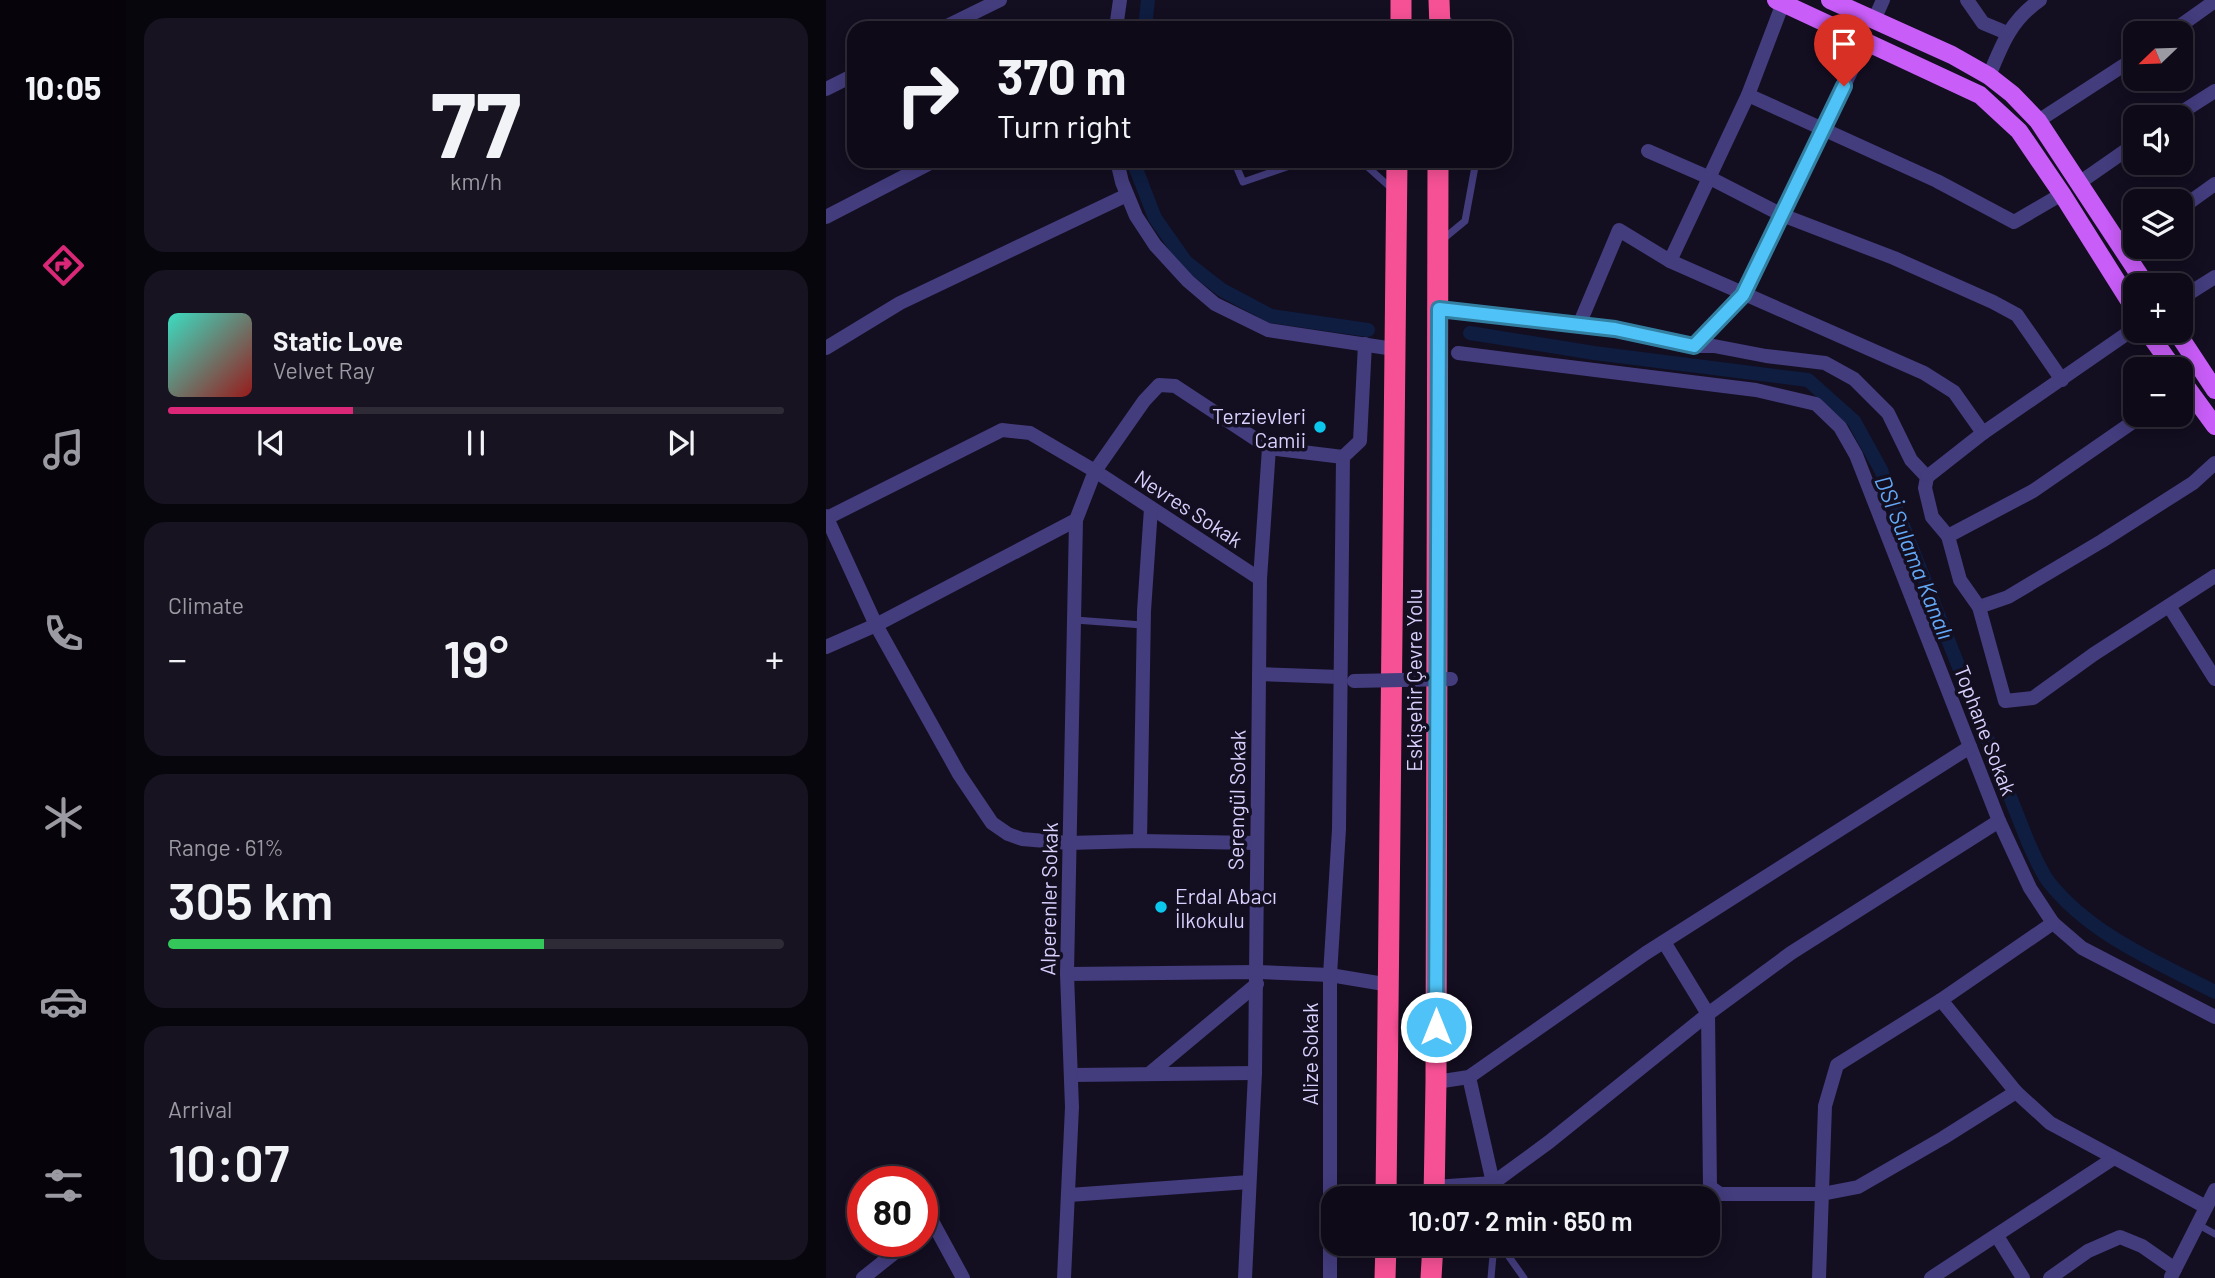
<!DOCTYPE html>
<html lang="en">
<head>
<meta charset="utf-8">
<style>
	body { margin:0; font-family:Barlow,sans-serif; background:#171321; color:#f1f3f6; height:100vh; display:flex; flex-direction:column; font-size:26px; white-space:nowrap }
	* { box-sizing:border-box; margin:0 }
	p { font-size:23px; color:#9b9aa2 }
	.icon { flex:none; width:38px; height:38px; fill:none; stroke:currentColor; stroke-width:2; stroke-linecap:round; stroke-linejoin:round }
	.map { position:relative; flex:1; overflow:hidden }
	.sheet { display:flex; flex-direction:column; gap:18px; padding:18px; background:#08060d; width:700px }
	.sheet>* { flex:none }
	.top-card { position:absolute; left:21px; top:21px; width:665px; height:147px; border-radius:21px; box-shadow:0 4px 18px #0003,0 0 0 2px #2e2b37; background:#0e0a18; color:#f1f3f6; overflow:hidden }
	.needle { width:46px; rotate:247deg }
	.fabs { position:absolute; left:1297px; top:21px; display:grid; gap:14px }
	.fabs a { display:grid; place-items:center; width:70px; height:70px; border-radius:14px; background:#0e0a18; box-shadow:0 4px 18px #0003,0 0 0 2px #2e2b37; font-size:35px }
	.speed { position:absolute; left:21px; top:1166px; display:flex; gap:14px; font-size:35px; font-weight:700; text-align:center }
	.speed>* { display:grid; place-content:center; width:91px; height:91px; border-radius:50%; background:#0e0a18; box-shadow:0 4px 18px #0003,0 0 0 2px #2e2b37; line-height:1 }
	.speed .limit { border:10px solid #d22; background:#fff; color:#111 }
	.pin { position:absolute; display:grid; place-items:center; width:60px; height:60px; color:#fff; margin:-72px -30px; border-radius:50% 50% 50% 0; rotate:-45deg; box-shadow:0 0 7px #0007 }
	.pin .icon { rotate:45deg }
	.me { position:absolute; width:77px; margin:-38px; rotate:0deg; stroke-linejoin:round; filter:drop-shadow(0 0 5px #0008) }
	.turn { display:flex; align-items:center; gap:24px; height:147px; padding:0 35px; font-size:32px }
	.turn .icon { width:91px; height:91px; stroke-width:2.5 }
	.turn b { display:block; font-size:49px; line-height:60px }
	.big { font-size:52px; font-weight:600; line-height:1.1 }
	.sheet .card { flex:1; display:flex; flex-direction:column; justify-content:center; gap:10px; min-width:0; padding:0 24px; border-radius:21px; background:#171321 }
	.sheet .dial { align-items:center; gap:0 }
	.dial b { font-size:91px; line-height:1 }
	.song { display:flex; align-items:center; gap:21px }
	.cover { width:84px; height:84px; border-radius:10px; background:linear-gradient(135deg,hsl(170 70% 55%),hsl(0 70% 35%)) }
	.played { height:7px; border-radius:4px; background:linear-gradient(90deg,#db2777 30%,#2e2b37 30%) }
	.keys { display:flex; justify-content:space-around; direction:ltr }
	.heat { display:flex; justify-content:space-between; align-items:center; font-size:38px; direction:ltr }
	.charge { height:10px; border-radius:5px; background:linear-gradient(90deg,#34c759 61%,#2e2b37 0) }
	.trip { position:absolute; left:495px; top:1186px; width:399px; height:70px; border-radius:21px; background:#0e0a18; box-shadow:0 4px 18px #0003,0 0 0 2px #2e2b37; font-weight:600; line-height:70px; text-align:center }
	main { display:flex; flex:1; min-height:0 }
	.tabs { display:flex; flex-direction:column; width:126px; justify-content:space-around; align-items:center; background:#06040a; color:#9b9aa2 }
	.tabs .icon { width:49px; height:49px }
	.tabs .current { color:#db2777 }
	.tabs b { font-size:32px; color:#f1f3f6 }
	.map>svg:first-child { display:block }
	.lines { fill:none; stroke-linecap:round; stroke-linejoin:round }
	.canal { stroke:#0e1d40; stroke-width:14 }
	.lane { stroke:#433c7d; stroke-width:7 }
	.street { stroke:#433c7d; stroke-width:14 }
	.primary { stroke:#c85df7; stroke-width:18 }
	.highway { stroke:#f65195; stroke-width:21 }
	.street-bridge { stroke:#433c7d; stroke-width:14 }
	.route-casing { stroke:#337fa1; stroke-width:18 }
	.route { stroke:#4fc3f7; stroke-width:12 }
	.poi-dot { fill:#0cc7ed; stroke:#130e20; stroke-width:2.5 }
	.labels { text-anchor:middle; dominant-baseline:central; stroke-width:7; stroke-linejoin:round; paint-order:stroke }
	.poi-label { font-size:21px; fill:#d8d0fd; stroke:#130e20; text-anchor:end }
	.street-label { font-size:21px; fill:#d8d0fd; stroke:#130e20 }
	.water-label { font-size:23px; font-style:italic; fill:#63a9f7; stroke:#130e20 }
</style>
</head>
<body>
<main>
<nav class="tabs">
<b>10:05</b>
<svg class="icon current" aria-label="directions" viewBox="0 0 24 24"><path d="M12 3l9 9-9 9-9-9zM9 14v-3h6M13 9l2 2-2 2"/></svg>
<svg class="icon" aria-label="music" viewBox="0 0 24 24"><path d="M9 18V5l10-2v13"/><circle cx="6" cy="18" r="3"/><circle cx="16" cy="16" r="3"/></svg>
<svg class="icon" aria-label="phone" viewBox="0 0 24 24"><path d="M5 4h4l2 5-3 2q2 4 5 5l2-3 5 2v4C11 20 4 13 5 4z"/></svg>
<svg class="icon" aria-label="climate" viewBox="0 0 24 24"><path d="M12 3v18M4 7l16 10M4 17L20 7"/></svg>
<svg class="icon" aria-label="car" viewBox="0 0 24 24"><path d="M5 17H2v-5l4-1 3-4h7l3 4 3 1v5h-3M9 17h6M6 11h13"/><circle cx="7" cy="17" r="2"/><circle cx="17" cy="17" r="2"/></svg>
<svg class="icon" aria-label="filters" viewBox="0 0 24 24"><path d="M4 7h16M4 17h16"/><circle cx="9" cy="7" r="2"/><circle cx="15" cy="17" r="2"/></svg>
</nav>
<section class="sheet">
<div class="card dial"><b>77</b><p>km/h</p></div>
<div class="card">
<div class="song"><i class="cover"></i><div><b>Static Love</b><p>Velvet Ray</p></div></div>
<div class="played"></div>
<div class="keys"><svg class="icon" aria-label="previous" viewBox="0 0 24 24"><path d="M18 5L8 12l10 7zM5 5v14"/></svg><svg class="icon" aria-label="pause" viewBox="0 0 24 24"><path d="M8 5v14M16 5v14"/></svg><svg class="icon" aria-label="next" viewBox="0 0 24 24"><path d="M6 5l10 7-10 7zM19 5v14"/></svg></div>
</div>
<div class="card"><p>Climate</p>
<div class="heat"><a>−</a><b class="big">19°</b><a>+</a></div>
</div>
<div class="card"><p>Range · 61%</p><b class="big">305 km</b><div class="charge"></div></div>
<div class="card"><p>Arrival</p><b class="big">10:07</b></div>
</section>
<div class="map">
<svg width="1389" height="1278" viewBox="0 0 1389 1278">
	<rect width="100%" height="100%" fill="#130e20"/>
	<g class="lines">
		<g class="canal">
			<polyline points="319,28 322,0"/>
			<polyline points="307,161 329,218 360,262 396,290 445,316 542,330"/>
			<path d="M644 333 768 353 982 380 1028 421 1055 470 1202 842C1208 855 1214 870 1222 881 1263 934 1331 962 1389 992"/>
		</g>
		<g class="lane">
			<polyline points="618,16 630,28"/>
			<polyline points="408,161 417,182 478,161"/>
			<polyline points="535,161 565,188"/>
			<polyline points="616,240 639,221 650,161"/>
			<polyline points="249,620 317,625"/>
			<polyline points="667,1183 667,1199"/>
			<polyline points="1371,1224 1389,1234"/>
			<polyline points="671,1244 681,1254 698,1278"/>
			<polyline points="665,1278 668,1244"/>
		</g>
		<g class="street">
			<polyline points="1141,0 1157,23 1181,33"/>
			<polyline points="1048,20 1057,0"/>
			<polyline points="117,28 174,0"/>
			<polyline points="290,28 294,0"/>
			<polyline points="1344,33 1389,1"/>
			<path d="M1163 76C1176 44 1185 20 1214 0"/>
			<polyline points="0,89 28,75"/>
			<polyline points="922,95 957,3"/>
			<polyline points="1348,117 1389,91"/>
			<polyline points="1212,121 1309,58"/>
			<polyline points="822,151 884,178 956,215 1068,258 1167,302 1191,315 1236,380"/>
			<polyline points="291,161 296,182 310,216 329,245 362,281 389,304 442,330 568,349"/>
			<polyline points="1253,183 1309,144"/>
			<polyline points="1354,209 1389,184"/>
			<polyline points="0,217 108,161"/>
			<polyline points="1297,250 1309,242"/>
			<polyline points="844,261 922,95 1111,181 1188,222 1236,194"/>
			<polyline points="1354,299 1389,277"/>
			<polyline points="613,309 789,329 868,346 917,295 977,172 1039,42"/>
			<polyline points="753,325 793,230 844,261 1098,373 1128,392 1157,433"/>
			<polyline points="868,346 888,346 940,356 999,363 1028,379 1062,413 1085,460 1101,477 1099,488 1106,517 1122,536"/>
			<polyline points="0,348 74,303 301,195"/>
			<polyline points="632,353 930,390 990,404 1014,427 1030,455 1173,821 1204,888 1227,923 1256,948 1389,1017"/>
			<polyline points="1317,415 1207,491 1122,536 1134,580 1153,607 1182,597 1276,541 1367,483 1389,463"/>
			<polyline points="1101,477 1157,433 1309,328"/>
			<polyline points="0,516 50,625 133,774 166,823 182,834 196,839 243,843 314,841 431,843"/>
			<polyline points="434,579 269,471 318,401 333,385 349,386 443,448 517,457"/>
			<polyline points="1343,606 1389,679"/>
			<polyline points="1153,607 1179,701 1207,698 1268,654 1389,576"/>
			<polyline points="0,647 50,625 250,520 269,471 204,433 176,430 1,518"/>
			<polyline points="433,674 514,677"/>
			<polyline points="314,841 318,611 325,508"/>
			<polyline points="838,942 882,1014 884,1187 894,1194 996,1194 1032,1187 1117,1138 1190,1092"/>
			<polyline points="241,974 431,972 504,975 564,985"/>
			<polyline points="1115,1000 1190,1092 1224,1123 1380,1207"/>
			<polyline points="323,1074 431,984"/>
			<polyline points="246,1075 429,1073"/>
			<polyline points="643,1077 667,1183"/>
			<polyline points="610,1082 643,1077 820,953 1144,747"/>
			<polyline points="608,1187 667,1183 723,1142 882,1014 965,953 1173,821"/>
			<polyline points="243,1195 423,1182"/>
			<polyline points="106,1221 137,1278"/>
			<polyline points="1171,1236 1197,1278"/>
			<polyline points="1345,1277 1389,1190"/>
			<polyline points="37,1278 77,1246 92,1241"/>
			<polyline points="238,1278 246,1107 241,974 250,520"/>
			<polyline points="419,1278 429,1073 434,579 443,448"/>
			<polyline points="504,1278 504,975 513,829 517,457 534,441 539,344"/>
			<polyline points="993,1278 999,1106 1011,1065 1115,1000 1227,923"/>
			<polyline points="1105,1278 1288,1158"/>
			<polyline points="1224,1278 1262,1251 1294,1237 1316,1246 1349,1269"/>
		</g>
		<g class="primary">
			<polyline points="950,0 1154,95 1193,131 1236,194 1309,310"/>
			<polyline points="1004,0 1126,55 1163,76 1186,94 1212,121 1320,285"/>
			<polyline points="1321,331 1348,369"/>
			<polyline points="1350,331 1389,390"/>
			<polyline points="1354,378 1389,426"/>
		</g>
		<g class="highway">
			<polyline points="613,0 614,28"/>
			<polyline points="575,28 575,0"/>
			<polyline points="560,1199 571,161"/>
			<polyline points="608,1199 610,1082 612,161"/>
			<polyline points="559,1278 560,1244"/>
			<polyline points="605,1278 607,1244"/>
		</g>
		<polyline class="street-bridge" points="528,681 625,679"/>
	</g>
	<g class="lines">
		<g class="route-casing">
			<polyline id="route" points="610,1027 613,309 789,329 868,346 917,295 1018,86"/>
		</g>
		<use href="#route" class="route"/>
	</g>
	<g class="poi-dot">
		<circle cx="494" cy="427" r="7"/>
		<circle cx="335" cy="907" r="7"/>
	</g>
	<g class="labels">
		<g class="poi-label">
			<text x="480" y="415">Terzievleri<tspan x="480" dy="24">Camii</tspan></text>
			<text x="349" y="895" text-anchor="start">Erdal Abacı<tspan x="349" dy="24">İlkokulu</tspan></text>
		</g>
		<g class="street-label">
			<text transform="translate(363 508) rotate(33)">Nevres Sokak</text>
			<text transform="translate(587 680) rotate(-90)">Eskişehir Çevre Yolu</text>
			<text transform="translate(1160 730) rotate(69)">Tophane Sokak</text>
			<text transform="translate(410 800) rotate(-89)">Serengül Sokak</text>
			<text transform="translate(222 899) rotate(-89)">Alperenler Sokak</text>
			<text transform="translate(483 1054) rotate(-90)">Alize Sokak</text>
		</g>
		<g class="water-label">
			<text transform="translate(1089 557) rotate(68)">DSİ Sulama Kanalı</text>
		</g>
	</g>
</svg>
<div class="fabs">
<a><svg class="needle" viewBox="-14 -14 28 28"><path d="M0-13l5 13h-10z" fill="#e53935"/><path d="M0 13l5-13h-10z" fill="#9b9aa2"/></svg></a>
<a><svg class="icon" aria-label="sound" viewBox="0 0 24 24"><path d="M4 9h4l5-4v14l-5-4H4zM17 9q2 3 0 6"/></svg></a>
<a><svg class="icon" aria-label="layers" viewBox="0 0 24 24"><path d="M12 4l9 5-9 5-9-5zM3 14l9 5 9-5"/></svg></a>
<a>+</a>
<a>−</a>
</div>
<div class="speed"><div class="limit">80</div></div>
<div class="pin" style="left:1018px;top:86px;background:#d93025"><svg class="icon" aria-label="arrive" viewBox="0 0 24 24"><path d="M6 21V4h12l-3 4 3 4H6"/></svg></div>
<svg class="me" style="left:610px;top:1027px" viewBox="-20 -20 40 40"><circle r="17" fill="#4fc3f7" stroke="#fff" stroke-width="3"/><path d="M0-11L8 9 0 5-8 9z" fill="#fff"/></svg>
<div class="trip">10:07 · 2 min · 650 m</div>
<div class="top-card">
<div class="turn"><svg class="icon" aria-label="right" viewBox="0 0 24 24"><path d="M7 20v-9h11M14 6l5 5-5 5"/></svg><div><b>370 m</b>Turn right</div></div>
</div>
</div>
</main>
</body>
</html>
